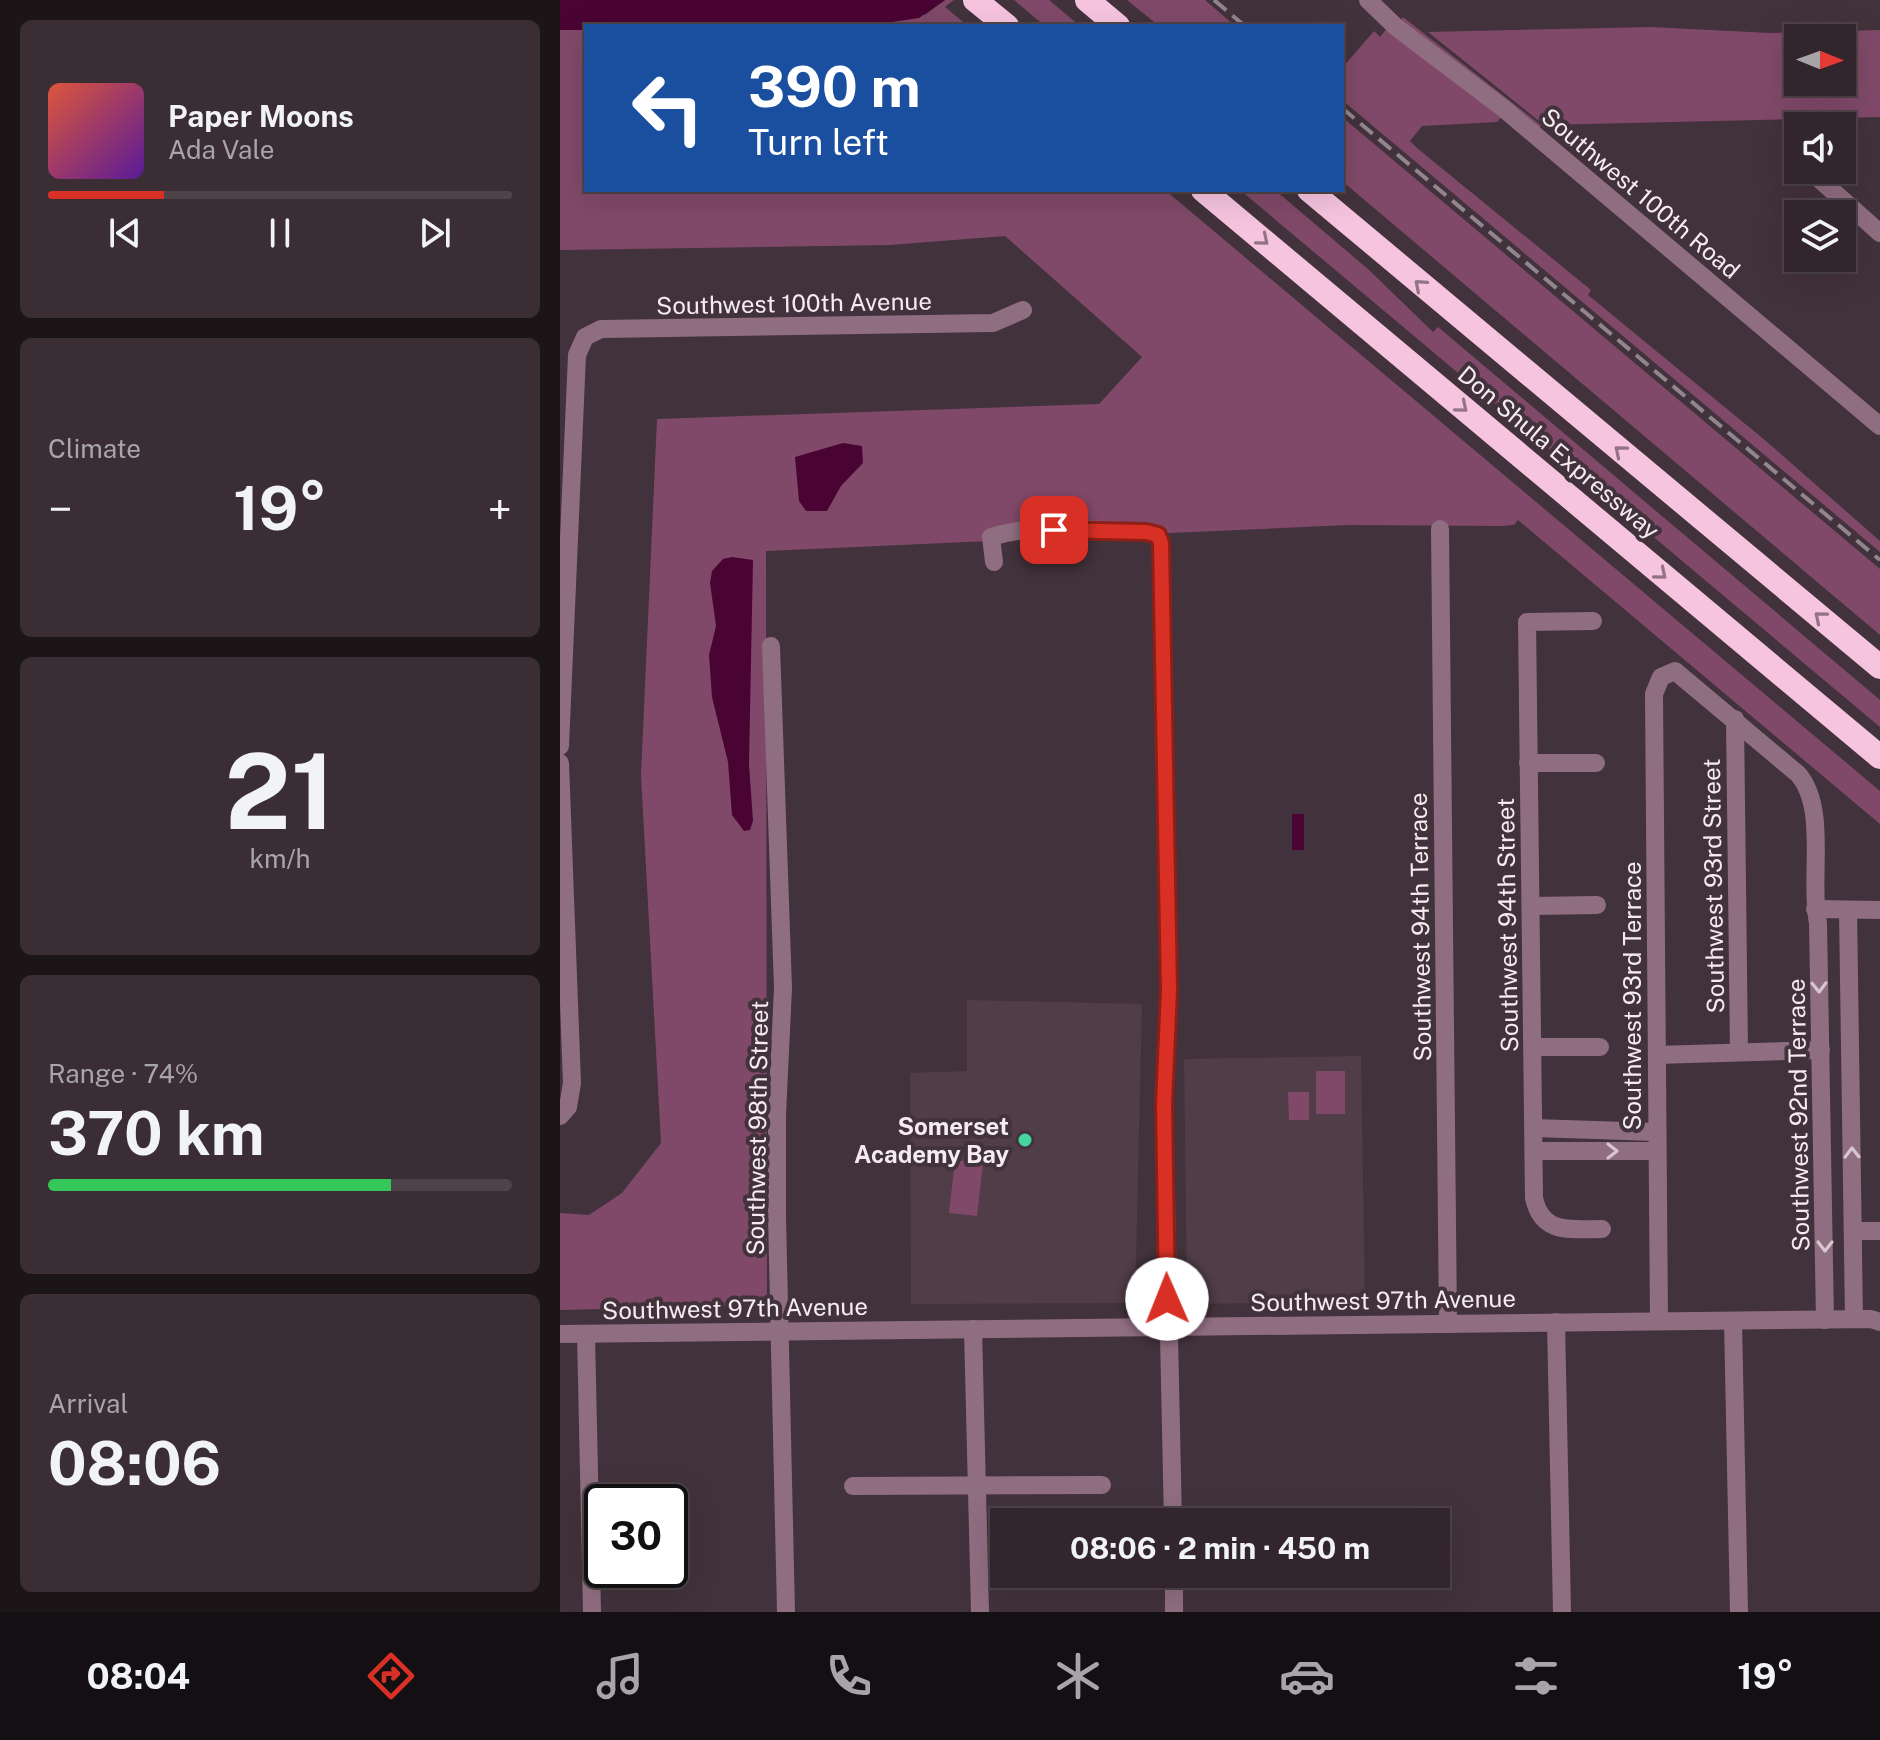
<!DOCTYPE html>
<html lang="en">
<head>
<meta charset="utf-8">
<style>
	body { margin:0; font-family:"Public Sans",sans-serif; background:#3a2e34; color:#f1f3f6; height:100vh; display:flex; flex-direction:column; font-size:30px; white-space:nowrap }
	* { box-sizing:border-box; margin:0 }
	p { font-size:26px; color:#a8a5a9 }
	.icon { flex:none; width:44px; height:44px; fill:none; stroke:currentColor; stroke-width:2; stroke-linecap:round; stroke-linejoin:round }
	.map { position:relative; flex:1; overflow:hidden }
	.side { display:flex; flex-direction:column; gap:20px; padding:20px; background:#1c1518; width:560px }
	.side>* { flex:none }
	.hud { position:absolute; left:24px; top:24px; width:760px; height:168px; border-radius:0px; box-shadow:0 8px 32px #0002,0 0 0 2px #4d4348; background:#1a4fa0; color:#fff; overflow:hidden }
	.needle { width:52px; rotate:91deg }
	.buttons { position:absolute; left:1224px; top:24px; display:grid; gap:16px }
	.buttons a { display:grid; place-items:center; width:72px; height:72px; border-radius:0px; background:#32262c; box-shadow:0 8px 32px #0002,0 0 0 2px #4d4348; font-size:40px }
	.speed { position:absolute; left:24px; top:1484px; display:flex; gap:16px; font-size:40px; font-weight:700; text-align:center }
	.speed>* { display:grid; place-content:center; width:104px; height:104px; border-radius:50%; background:#32262c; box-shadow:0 8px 32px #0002,0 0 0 2px #4d4348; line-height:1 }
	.speed .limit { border:4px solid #111; border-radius:12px; background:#fff; color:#111 }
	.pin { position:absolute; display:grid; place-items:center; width:68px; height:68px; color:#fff; margin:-34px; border-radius:16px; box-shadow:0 4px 12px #0006 }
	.me { position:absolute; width:88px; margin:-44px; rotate:359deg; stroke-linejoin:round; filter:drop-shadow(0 0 6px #0008) }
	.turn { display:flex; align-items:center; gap:28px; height:168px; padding:0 32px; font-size:36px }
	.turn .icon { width:104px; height:104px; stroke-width:2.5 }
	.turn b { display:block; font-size:56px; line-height:68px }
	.big { font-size:60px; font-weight:700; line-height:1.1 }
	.side .tile { flex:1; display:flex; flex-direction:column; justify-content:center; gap:12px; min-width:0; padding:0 28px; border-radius:12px; background:#3a2e34 }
	.side .dial { align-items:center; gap:0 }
	.dial b { font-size:104px; line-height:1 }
	.song { display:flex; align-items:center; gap:24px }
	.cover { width:96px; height:96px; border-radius:12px; background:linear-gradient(135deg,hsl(10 70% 55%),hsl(270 70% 35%)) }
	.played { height:8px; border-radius:4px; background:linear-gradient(90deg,#d93025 25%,#4d4348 25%) }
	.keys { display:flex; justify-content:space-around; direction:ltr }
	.heat { display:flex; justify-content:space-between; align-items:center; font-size:44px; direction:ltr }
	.charge { height:12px; border-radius:6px; background:linear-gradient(90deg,#34c759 74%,#4d4348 0) }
	.trip { position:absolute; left:430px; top:1508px; width:460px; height:80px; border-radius:0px; background:#32262c; box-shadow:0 8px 32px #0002,0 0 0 2px #4d4348; font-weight:700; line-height:80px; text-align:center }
	.tab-bar { display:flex; height:128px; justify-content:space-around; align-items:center; background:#140f12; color:#a8a5a9 }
	.tab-bar .icon { width:56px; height:56px }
	.tab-bar .on { color:#d93025 }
	.tab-bar b { font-size:36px; color:#f1f3f6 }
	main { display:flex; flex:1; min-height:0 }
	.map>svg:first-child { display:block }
	.built { fill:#513d48 }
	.green { fill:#804969; fill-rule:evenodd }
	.water { fill:#4a0434 }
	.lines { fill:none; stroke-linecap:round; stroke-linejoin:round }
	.minor { stroke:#906e81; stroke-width:18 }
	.highway { stroke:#f6c4df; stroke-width:24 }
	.rail { stroke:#93858d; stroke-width:4; stroke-dasharray:16 8; stroke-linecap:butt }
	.oneway { stroke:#937485 }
	.oneway2 { stroke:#d7c6cf }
	.route-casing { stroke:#8d1f18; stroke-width:20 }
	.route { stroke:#d93025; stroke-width:14 }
	.poi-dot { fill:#43d4a0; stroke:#42323b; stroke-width:3 }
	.labels { text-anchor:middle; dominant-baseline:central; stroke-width:8; stroke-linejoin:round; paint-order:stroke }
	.street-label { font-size:24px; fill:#f5ebf0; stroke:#42323b }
	.poi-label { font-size:24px; font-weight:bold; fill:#f5ebf0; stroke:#42323b; text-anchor:end }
</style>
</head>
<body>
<main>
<section class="side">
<div class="tile">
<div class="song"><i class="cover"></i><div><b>Paper Moons</b><p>Ada Vale</p></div></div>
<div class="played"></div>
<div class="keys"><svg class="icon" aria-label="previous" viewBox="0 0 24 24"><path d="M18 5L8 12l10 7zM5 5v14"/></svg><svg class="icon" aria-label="pause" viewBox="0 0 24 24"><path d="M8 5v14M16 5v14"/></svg><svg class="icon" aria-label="next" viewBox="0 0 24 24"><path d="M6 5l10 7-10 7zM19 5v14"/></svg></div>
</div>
<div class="tile"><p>Climate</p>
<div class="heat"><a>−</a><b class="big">19°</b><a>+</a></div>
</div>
<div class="tile dial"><b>21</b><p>km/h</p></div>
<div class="tile"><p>Range · 74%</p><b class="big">370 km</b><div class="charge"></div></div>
<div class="tile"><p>Arrival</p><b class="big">08:06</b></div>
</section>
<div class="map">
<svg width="1320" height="1612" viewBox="0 0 1320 1612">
	<rect width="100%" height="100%" fill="#42323b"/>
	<g class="built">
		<polygon points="407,1000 582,1004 575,1303 351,1304 350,1073 407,1071"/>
		<polygon points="801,1056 805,1301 634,1304 627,1294 624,1059"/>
	</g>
	<g class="green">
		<polygon points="0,0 338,0 365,15 385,0 394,0 385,7 408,26 26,26 26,190 605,190 1320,791 1320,824 958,520 954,525 941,526 789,525 206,551 207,1305 0,1310 0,1213 29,1215 62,1193 101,1143 81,775 97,419 539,404 582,357 445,236 330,245 0,250"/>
		<polygon points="454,0 489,0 520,26 485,26"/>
		<polygon points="567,0 645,0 675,26 599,26"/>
		<polygon points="843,17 982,126 976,129 840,22"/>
		<polygon points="828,27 942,116 937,122 862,126 850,141 857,148 1031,290 1028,295 1206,441 1320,541 1320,552 782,100 782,68 814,31 820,37"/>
		<path d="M1091 27 1210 33 1320 30V117L984 125 868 32ZM1238 38H1282V82H1238Z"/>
		<polygon points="782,117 1320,569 1320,635 782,181"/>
		<polygon points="680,190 715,190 809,270 873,332 878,327 1320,700 1320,727"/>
		<rect x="756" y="1071" width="29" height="43"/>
		<polygon points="728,1092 749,1092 749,1120 729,1120"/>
		<polygon points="395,1160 423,1163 417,1216 389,1213"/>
	</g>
	<g class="water">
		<polygon points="0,0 385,0 359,18 306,26 26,26 26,30 0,30"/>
		<polygon points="283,443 302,446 303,463 281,486 267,511 246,511 239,501 235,457"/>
		<polygon points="172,557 193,560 189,764 193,821 190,830 184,831 172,815 168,762 152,697 149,655 156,626 150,583 152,571 163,559"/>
		<rect x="732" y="814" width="12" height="36"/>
	</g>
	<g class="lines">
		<g class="minor">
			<polyline points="808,0 836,27 943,108 1320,426"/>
			<polyline points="1232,148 1238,156"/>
			<polyline points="1249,170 1320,233"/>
			<polyline points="880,529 888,1324"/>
			<path d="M434 562 431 537C478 522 536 531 586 532L598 535 601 543 609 990 604 1104 613 1522"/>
			<path d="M1033 621 967 622 974 1198C982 1235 1011 1229 1042 1229"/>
			<polyline points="211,646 223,988 217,1115 217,1216 226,1612"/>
			<polyline points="1175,719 1179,1052"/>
			<polyline points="0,746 17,355 25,337 41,329 433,323 463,310"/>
			<polyline points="0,763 12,1083 8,1107 0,1116"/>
			<polyline points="968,763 1036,763"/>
			<polyline points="971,906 1037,905"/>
			<polyline points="1255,909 1320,910"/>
			<polyline points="1288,910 1294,1319"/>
			<polyline points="973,1047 1040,1047"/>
			<polyline points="1097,1055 1261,1050"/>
			<polyline points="974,1128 1096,1132"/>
			<polyline points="974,1151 1097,1151"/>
			<polyline points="1294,1231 1320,1231"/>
			<path d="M1099 1321 1094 694 1101 677 1115 671 1238 774C1268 808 1249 880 1258 923L1265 1320"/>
			<polyline points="1173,1321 1179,1612"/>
			<polyline points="996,1322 1002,1612"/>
			<polyline points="413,1329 420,1612"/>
			<polyline points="0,1334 1311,1319 1320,1322"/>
			<polyline points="26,1334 32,1612"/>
			<polyline points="293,1486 542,1485"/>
			<polyline points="614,1574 614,1612"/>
		</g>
		<g class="highway">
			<polyline points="415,0 447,26"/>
			<polyline points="527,0 558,26"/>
			<polyline points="643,190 1320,757"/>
			<polyline points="749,190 1320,667"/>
		</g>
		<g class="rail">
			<polyline points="654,0 685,26"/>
			<polyline points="782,108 1320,560"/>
		</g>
	</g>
	<defs><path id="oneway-chevron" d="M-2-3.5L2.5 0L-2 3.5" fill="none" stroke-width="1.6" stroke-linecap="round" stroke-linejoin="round" transform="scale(2)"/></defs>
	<g class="oneway">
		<use href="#oneway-chevron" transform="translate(703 240) rotate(40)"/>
		<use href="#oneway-chevron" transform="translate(860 285) rotate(-139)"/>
		<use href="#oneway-chevron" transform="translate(902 407) rotate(40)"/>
		<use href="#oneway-chevron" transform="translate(1060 451) rotate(-140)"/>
		<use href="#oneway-chevron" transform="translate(1101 574) rotate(40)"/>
		<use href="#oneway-chevron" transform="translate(1260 617) rotate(-140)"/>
	</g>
	<g class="oneway2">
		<use href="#oneway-chevron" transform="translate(1259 987) rotate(89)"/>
		<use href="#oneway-chevron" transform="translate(1052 1151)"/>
		<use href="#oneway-chevron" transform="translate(1292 1153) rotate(-91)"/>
		<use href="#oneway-chevron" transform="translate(1265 1246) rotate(90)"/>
	</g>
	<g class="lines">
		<g class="route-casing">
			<polyline id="route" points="494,530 586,532 598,535 601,543 609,990 604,1104 607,1299"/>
		</g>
		<use href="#route" class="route"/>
	</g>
	<circle class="poi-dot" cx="465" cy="1140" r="8"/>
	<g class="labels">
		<g class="street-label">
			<text transform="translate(1081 193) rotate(40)">Southwest 100th Road</text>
			<text transform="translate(234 303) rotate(-1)">Southwest 100th Avenue</text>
			<text transform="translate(999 452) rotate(40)">Don Shula Expressway</text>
			<text transform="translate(1153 886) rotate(-91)">Southwest 93rd Street</text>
			<text transform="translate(947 925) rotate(-91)">Southwest 94th Street</text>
			<text transform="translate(860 927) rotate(-91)">Southwest 94th Terrace</text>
			<text transform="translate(1072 996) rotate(-90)">Southwest 93rd Terrace</text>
			<text transform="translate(1238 1115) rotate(-91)">Southwest 92nd Terrace</text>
			<text transform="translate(197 1128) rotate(-89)">Southwest 98th Street</text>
			<text transform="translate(823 1300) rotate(-1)">Southwest 97th Avenue</text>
			<text transform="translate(175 1308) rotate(-1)">Southwest 97th Avenue</text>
		</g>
		<g class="poi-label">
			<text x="449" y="1126">Somerset<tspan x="449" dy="28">Academy Bay</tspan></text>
		</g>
	</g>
</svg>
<div class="buttons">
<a><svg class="needle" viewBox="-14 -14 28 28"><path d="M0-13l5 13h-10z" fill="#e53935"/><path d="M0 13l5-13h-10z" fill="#a8a5a9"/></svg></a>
<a><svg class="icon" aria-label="sound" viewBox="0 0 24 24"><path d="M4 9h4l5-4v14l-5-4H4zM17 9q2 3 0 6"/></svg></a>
<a><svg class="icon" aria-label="layers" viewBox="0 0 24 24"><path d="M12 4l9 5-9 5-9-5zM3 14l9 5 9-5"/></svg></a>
</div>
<div class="speed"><div class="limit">30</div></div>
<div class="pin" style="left:494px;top:530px;background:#d93025"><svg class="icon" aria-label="arrive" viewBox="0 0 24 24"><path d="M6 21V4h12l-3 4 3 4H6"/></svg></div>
<svg class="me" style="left:607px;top:1299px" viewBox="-20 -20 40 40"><circle r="19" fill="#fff"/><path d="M0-13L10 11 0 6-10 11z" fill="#d93025"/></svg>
<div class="trip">08:06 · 2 min · 450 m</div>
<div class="hud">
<div class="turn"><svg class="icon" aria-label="left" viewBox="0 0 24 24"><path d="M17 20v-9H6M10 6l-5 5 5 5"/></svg><div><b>390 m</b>Turn left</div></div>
</div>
</div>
</main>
<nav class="tab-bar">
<b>08:04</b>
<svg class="icon on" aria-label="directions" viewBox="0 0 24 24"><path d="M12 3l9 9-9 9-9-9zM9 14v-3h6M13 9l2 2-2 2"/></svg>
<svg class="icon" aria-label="music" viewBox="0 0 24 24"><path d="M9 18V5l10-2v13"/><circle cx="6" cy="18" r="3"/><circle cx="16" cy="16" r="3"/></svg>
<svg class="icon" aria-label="phone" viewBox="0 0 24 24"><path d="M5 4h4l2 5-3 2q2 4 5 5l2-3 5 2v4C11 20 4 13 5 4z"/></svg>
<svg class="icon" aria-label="climate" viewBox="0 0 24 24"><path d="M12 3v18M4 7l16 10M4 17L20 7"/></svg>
<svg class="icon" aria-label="car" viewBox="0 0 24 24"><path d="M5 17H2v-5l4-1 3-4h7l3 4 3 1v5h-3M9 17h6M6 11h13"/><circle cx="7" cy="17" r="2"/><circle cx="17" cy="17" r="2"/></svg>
<svg class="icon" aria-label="filters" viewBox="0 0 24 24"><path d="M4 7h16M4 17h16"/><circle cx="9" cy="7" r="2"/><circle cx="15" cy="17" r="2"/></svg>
<b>19°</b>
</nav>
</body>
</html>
